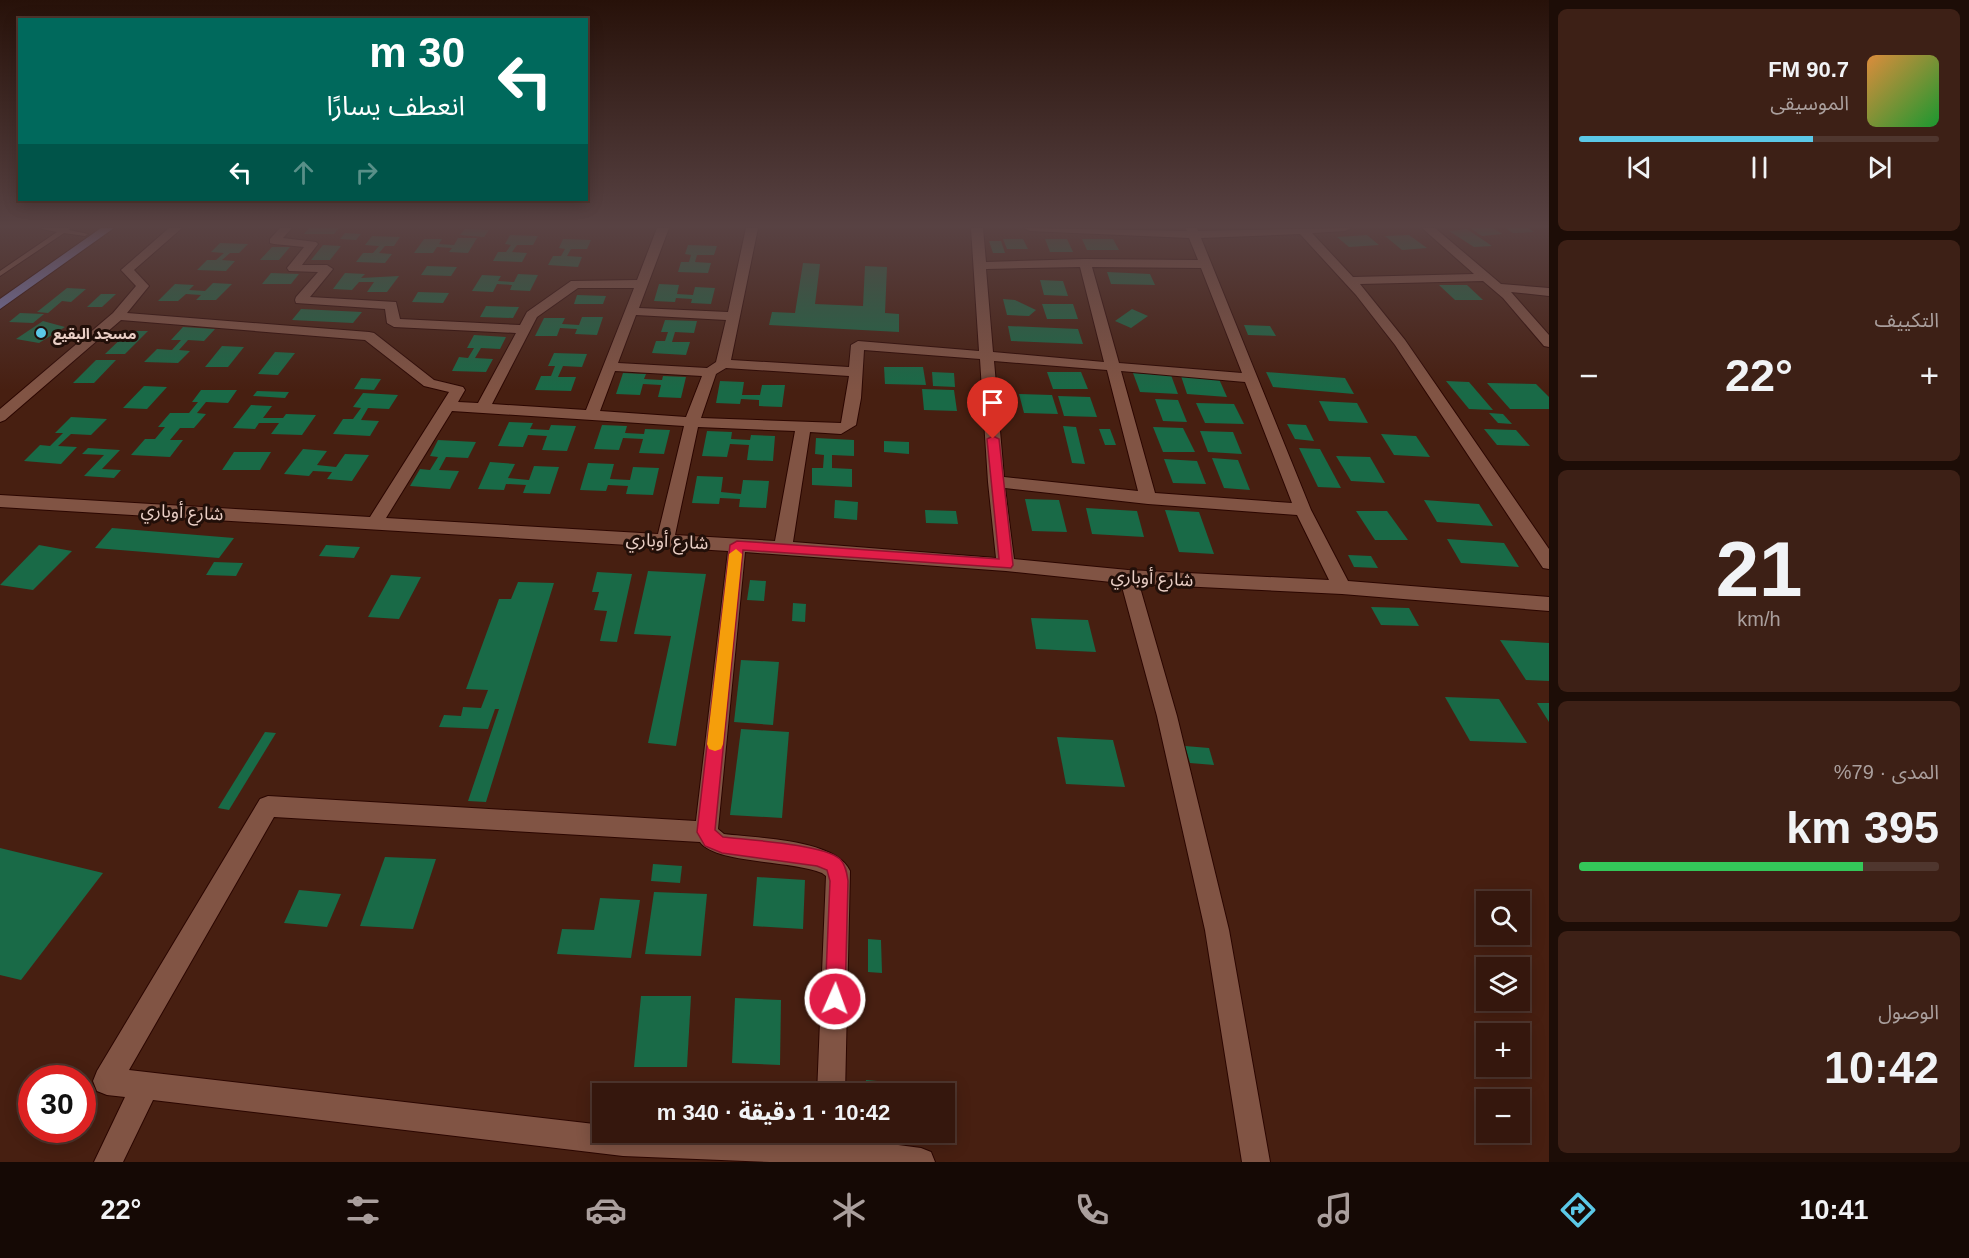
<!DOCTYPE html>
<html lang="ar">
<head>
<meta charset="utf-8">
<style>
	body { margin:0; font-family:Helvetica,"Noto Sans Arabic",sans-serif; background:#3d2016; color:#f1f3f6; direction:rtl; height:100vh; display:flex; flex-direction:column; font-size:22px; white-space:nowrap }
	* { box-sizing:border-box; margin:0 }
	p { font-size:20px; color:#aa9f9d }
	.icon { flex:none; width:33px; height:33px; fill:none; stroke:currentColor; stroke-width:2; stroke-linecap:round; stroke-linejoin:round }
	.map { position:relative; flex:1; overflow:hidden; direction:ltr }
	.sheet { display:flex; flex-direction:column; gap:9px; padding:9px; background:#1d0d07; width:420px }
	.sheet>* { flex:none }
	.hud { position:absolute; left:18px; top:18px; width:570px; height:183px; border-radius:0px; box-shadow:0 3px 15px #0003,0 0 0 2px #4f362e; direction:rtl; background:#00695c; color:#fff; overflow:hidden }
	.controls { position:absolute; left:1476px; top:891px; display:grid; gap:12px }
	.controls a { display:grid; place-items:center; width:54px; height:54px; border-radius:0px; background:#35170d; box-shadow:0 3px 15px #0003,0 0 0 2px #4f362e; font-size:30px }
	.speed { position:absolute; left:18px; top:1065px; display:flex; gap:12px; font-size:30px; font-weight:700; text-align:center }
	.speed>* { display:grid; place-content:center; width:78px; height:78px; border-radius:50%; background:#35170d; box-shadow:0 3px 15px #0003,0 0 0 2px #4f362e; line-height:1 }
	.speed .limit { border:9px solid #d22; background:#fff; color:#111 }
	.pin { position:absolute; display:grid; place-items:center; width:51px; height:51px; color:#fff; margin:-62px -26px; border-radius:50% 50% 50% 0; rotate:-45deg; box-shadow:0 0 6px #0007 }
	.pin .icon { rotate:45deg }
	.me { position:absolute; width:66px; margin:-33px; rotate:2deg; stroke-linejoin:round; filter:drop-shadow(0 0 4px #0008) }
	.turn { display:flex; align-items:center; gap:21px; height:126px; padding:0 24px; font-size:27px }
	.turn .icon { width:78px; height:78px; stroke-width:2.5 }
	.turn b { display:block; font-size:42px; line-height:51px }
	.lanes { display:flex; align-items:center; height:57px; padding:0 24px; background:#0003; justify-content:center; gap:30px; direction:ltr }
	.lanes .off { opacity:.35 }
	.big { font-size:45px; font-weight:800; line-height:1.1 }
	.sheet .card { flex:1; display:flex; flex-direction:column; justify-content:center; gap:9px; min-width:0; padding:0 21px; border-radius:9px; background:#3d2016 }
	.sheet .dial { align-items:center; gap:0 }
	.dial b { font-size:78px; line-height:1 }
	.song { display:flex; align-items:center; gap:18px }
	.cover { width:72px; height:72px; border-radius:9px; background:linear-gradient(135deg,hsl(30 70% 55%),hsl(130 70% 35%)) }
	.played { height:6px; border-radius:3px; background:linear-gradient(90deg,#5bc8e7 65%,#4f362e 65%) }
	.keys { display:flex; justify-content:space-around; direction:ltr }
	.heat { display:flex; justify-content:space-between; align-items:center; font-size:33px; direction:ltr }
	.charge { height:9px; border-radius:4px; background:linear-gradient(90deg,#34c759 79%,#4f362e 0) }
	.trip { position:absolute; left:592px; top:1083px; width:363px; height:60px; border-radius:0px; background:#35170d; box-shadow:0 3px 15px #0003,0 0 0 2px #4f362e; font-weight:800; line-height:60px; text-align:center; direction:rtl }
	.menu { display:flex; height:96px; justify-content:space-around; align-items:center; background:#150905; color:#aa9f9d }
	.menu .icon { width:42px; height:42px }
	.menu .current { color:#5bc8e7 }
	.menu b { font-size:27px; color:#f1f3f6 }
	main { display:flex; flex:1; min-height:0 }
	.map>svg:first-child { display:block }
	.building { fill:#196a47 }
	.lines { fill:none; stroke-linecap:round; stroke-linejoin:round }
	.lane-casing { stroke:#2b0600; stroke-width:2 }
	.street-casing { stroke:#2b0600; stroke-width:2 }
	.highway-casing { stroke:#2b0600; stroke-width:2 }
	.lane { fill:#815444; fill-rule:evenodd }
	.street { fill:#815444; fill-rule:evenodd }
	.highway { fill:#7c81be; fill-rule:evenodd }
	.route { fill:#e11d48; stroke:#92132f; stroke-width:1.5 }
	.slow { fill:#f59e0b }
	.poi-dot { fill:#5bc8e7; stroke:#210f09; stroke-width:2 }
	.labels { text-anchor:middle; dominant-baseline:central; stroke-width:6; stroke-linejoin:round; paint-order:stroke }
	.far-poi-label { font-size:15px; font-weight:bold; fill:#eacfc6; stroke:#210f09; text-anchor:start }
	.street-label { font-size:18px; fill:#eacfc6; stroke:#210f09 }
</style>
</head>
<body>
<main>
<section class="sheet">
<div class="card">
<div class="song"><i class="cover"></i><div><b>90.7 FM</b><p>الموسيقى</p></div></div>
<div class="played"></div>
<div class="keys"><svg class="icon" aria-label="previous" viewBox="0 0 24 24"><path d="M18 5L8 12l10 7zM5 5v14"/></svg><svg class="icon" aria-label="pause" viewBox="0 0 24 24"><path d="M8 5v14M16 5v14"/></svg><svg class="icon" aria-label="next" viewBox="0 0 24 24"><path d="M6 5l10 7-10 7zM19 5v14"/></svg></div>
</div>
<div class="card"><p>التكييف</p>
<div class="heat"><a>−</a><b class="big">22°</b><a>+</a></div>
</div>
<div class="card dial"><b>21</b><p>km/h</p></div>
<div class="card"><p>المدى · 79%</p><b class="big">395 km</b><div class="charge"></div></div>
<div class="card"><p>الوصول</p><b class="big">10:42</b></div>
</section>
<div class="map">
<svg width="1549" height="1162" viewBox="0 0 1549 1162">
	<rect width="100%" height="100%" fill="#471f11"/>
	<g class="building">
		<polygon points="309,228 339,228 334,234 304,234"/>
		<polygon points="1470,228 1493,228 1502,234 1482,236"/>
		<polygon points="1505,228 1528,228 1534,232 1513,233"/>
		<polygon points="465,229 489,230 484,237 460,235"/>
		<polygon points="1467,229 1492,246 1474,247 1449,231"/>
		<polygon points="345,233 361,234 356,240 340,239"/>
		<polygon points="510,235 538,236 533,245 517,245 512,252 527,253 522,262 493,261 498,252 506,252 511,245 505,244"/>
		<polygon points="1367,235 1379,245 1349,247 1337,237"/>
		<polygon points="1409,235 1427,248 1402,250 1385,236"/>
		<polygon points="372,236 400,237 394,246 385,246 379,253 392,254 385,263 356,262 363,253 373,253 379,246 365,245"/>
		<polygon points="458,238 477,238 468,253 449,252 452,248 437,247 433,253 414,253 424,239 442,239 439,244 454,245"/>
		<polygon points="563,239 591,240 587,249 571,249 567,256 582,257 578,267 548,265 553,256 561,256 565,249 559,248"/>
		<polygon points="1003,239 1023,239 1028,249 1007,249"/>
		<polygon points="1045,239 1067,239 1073,252 1050,252"/>
		<polygon points="1082,239 1113,239 1119,250 1087,250"/>
		<polygon points="989,241 1001,241 1005,253 993,253"/>
		<polygon points="220,243 248,244 239,253 230,253 222,260 235,261 226,271 197,270 207,260 216,260 224,253 211,252"/>
		<polygon points="323,245 341,246 330,260 311,260"/>
		<polygon points="688,245 717,246 714,255 697,255 695,262 711,263 708,273 678,272 681,262 689,262 691,255 685,254"/>
		<polygon points="272,247 290,247 279,260 260,260"/>
		<polygon points="803,263 820,264 815,304 863,306 865,266 887,267 885,313 899,314 899,332 769,325 772,312 795,313"/>
		<polygon points="427,266 457,267 451,276 421,275"/>
		<polygon points="1107,272 1150,274 1155,285 1111,284"/>
		<polygon points="271,273 299,274 291,284 262,284"/>
		<polygon points="345,273 365,274 361,278 399,276 387,292 367,292 374,282 359,282 352,290 333,289"/>
		<polygon points="518,274 538,275 530,291 510,290 512,285 497,284 493,292 472,291 482,275 501,276 498,281 514,282"/>
		<polygon points="1040,280 1063,281 1068,296 1044,295"/>
		<polygon points="213,283 232,284 216,300 196,300 201,295 186,294 178,301 158,301 175,284 194,285 189,290 205,291"/>
		<polygon points="659,284 679,285 677,294 693,295 695,287 715,288 711,304 691,303 692,299 676,298 675,302 654,301"/>
		<polygon points="1439,285 1467,285 1483,300 1455,300"/>
		<polygon points="67,288 86,289 71,302 62,301 48,313 37,312"/>
		<polygon points="418,292 449,293 443,303 412,302"/>
		<polygon points="101,294 116,294 102,307 87,307"/>
		<polygon points="577,295 606,296 603,304 574,304"/>
		<polygon points="1003,299 1015,300 1036,310 1029,316 1007,315"/>
		<polygon points="1042,304 1073,304 1078,319 1047,319"/>
		<polygon points="486,306 519,307 513,318 480,317"/>
		<polygon points="301,309 362,312 353,323 292,320"/>
		<polygon points="1132,309 1148,316 1131,328 1115,321"/>
		<polygon points="20,313 44,314 33,323 9,322"/>
		<polygon points="582,317 603,317 597,335 575,334 577,329 560,328 557,336 535,336 544,318 565,318 562,324 579,325"/>
		<polygon points="665,320 697,321 694,333 675,332 672,342 690,342 686,355 652,353 656,341 665,341 668,332 661,332"/>
		<polygon points="43,321 65,327 39,343 16,339"/>
		<polygon points="1244,325 1270,326 1276,336 1248,335"/>
		<polygon points="1008,326 1078,329 1083,344 1011,341"/>
		<polygon points="183,327 215,329 204,341 188,340 179,350 190,351 178,363 144,362 157,349 172,350 181,340 171,340"/>
		<polygon points="129,331 148,331 125,354 105,354"/>
		<polygon points="474,335 506,337 500,349 481,348 475,358 493,359 486,372 452,371 459,357 468,358 474,348 467,348"/>
		<polygon points="222,346 244,347 228,367 205,367"/>
		<polygon points="275,352 295,353 278,375 258,374"/>
		<polygon points="554,353 587,354 582,367 563,366 558,377 576,377 571,391 535,390 541,376 551,376 555,366 548,366"/>
		<polygon points="96,360 116,360 94,383 73,383"/>
		<polygon points="884,367 923,367 926,385 885,384"/>
		<polygon points="932,372 954,373 955,387 933,386"/>
		<polygon points="1047,372 1081,372 1088,389 1053,389"/>
		<polygon points="1266,372 1345,378 1354,394 1273,387"/>
		<polygon points="623,373 646,374 644,379 662,380 663,376 686,377 681,398 658,397 661,385 643,384 640,395 616,394"/>
		<polygon points="1133,373 1171,375 1178,394 1140,392"/>
		<polygon points="1181,376 1219,379 1227,397 1187,394"/>
		<polygon points="361,378 381,379 374,390 354,389"/>
		<polygon points="720,381 744,382 742,395 760,395 762,385 785,385 782,407 759,406 759,400 741,399 740,404 716,403"/>
		<polygon points="1446,381 1469,382 1493,410 1469,409"/>
		<polygon points="1487,383 1536,384 1549,397 1549,409 1510,409"/>
		<polygon points="144,386 167,387 147,409 123,408"/>
		<polygon points="922,389 954,390 957,411 924,410"/>
		<polygon points="201,390 237,390 228,403 206,402 197,413 206,414 194,428 180,428 170,440 183,440 170,457 131,455 145,439 155,439 165,427 158,427 170,413 189,413 198,402 192,402"/>
		<polygon points="257,391 289,392 285,398 253,396"/>
		<polygon points="363,393 398,395 389,409 368,408 361,420 379,421 370,436 333,434 343,419 353,419 361,408 353,407"/>
		<polygon points="1019,394 1052,395 1058,414 1024,413"/>
		<polygon points="1058,396 1090,397 1097,417 1064,416"/>
		<polygon points="1155,399 1178,400 1187,422 1163,421"/>
		<polygon points="1319,401 1357,403 1368,423 1329,421"/>
		<polygon points="1196,403 1234,404 1244,424 1205,423"/>
		<polygon points="251,405 272,406 263,418 283,418 286,414 316,415 302,435 271,434 279,423 259,423 255,429 233,428"/>
		<polygon points="1489,413 1503,414 1512,424 1498,423"/>
		<polygon points="71,417 107,419 91,435 71,434 58,446 77,447 61,464 24,461 40,445 50,446 63,433 55,433"/>
		<polygon points="509,422 533,423 530,429 549,430 551,425 576,426 567,451 542,450 547,436 528,435 523,447 498,446"/>
		<polygon points="1287,424 1306,425 1314,441 1295,439"/>
		<polygon points="602,425 627,426 625,433 644,434 645,429 670,430 664,454 639,453 643,439 623,438 619,450 594,449"/>
		<polygon points="1063,426 1076,427 1085,464 1072,463"/>
		<polygon points="1153,427 1183,428 1195,452 1163,452"/>
		<polygon points="1099,429 1110,429 1116,445 1105,445"/>
		<polygon points="1484,429 1516,430 1530,446 1497,445"/>
		<polygon points="707,431 732,432 731,439 750,440 751,435 775,436 773,461 747,460 749,445 730,444 727,457 702,456"/>
		<polygon points="1200,431 1233,432 1242,454 1208,452"/>
		<polygon points="1381,434 1416,436 1430,457 1394,455"/>
		<polygon points="816,438 854,440 854,456 832,455 832,468 852,469 852,487 812,485 812,468 823,468 824,455 815,454"/>
		<polygon points="438,440 476,442 468,458 446,457 439,470 459,471 450,489 410,486 420,469 430,470 438,457 430,456"/>
		<polygon points="884,441 909,442 909,454 884,452"/>
		<polygon points="88,448 120,450 102,469 121,470 114,478 84,476 104,455 82,454"/>
		<polygon points="1299,448 1320,449 1341,488 1318,487"/>
		<polygon points="303,449 327,451 317,465 336,467 345,454 369,455 352,481 327,479 332,472 313,471 309,476 284,474"/>
		<polygon points="234,452 271,452 260,470 222,470"/>
		<polygon points="1336,456 1370,457 1385,483 1351,481"/>
		<polygon points="1212,458 1238,460 1250,490 1224,488"/>
		<polygon points="1164,459 1197,461 1206,484 1173,483"/>
		<polygon points="490,462 515,464 508,478 529,480 534,466 559,467 550,494 523,493 526,485 506,484 504,490 478,489"/>
		<polygon points="588,463 614,464 610,479 630,480 633,467 659,468 653,495 626,494 628,486 608,485 606,491 580,490"/>
		<polygon points="697,476 723,477 721,492 741,494 743,480 769,481 766,508 739,507 740,499 720,498 719,504 692,503"/>
		<polygon points="1025,499 1059,500 1067,532 1032,531"/>
		<polygon points="835,500 858,502 857,520 834,518"/>
		<polygon points="1424,500 1479,504 1493,526 1437,522"/>
		<polygon points="1086,508 1137,511 1144,537 1092,534"/>
		<polygon points="925,510 956,511 958,524 926,523"/>
		<polygon points="1165,510 1199,512 1214,554 1179,552"/>
		<polygon points="1356,511 1387,511 1408,540 1375,540"/>
		<polygon points="112,528 234,538 219,558 95,548"/>
		<polygon points="1447,539 1504,543 1519,567 1461,563"/>
		<polygon points="39,545 72,551 33,590 0,585"/>
		<polygon points="326,545 360,547 354,558 319,556"/>
		<polygon points="1348,555 1371,556 1378,568 1354,567"/>
		<polygon points="214,562 243,563 236,576 206,575"/>
		<polygon points="648,571 706,574 676,746 648,743 671,636 634,634"/>
		<polygon points="597,572 632,574 617,642 600,641 607,611 594,610 599,592 592,592"/>
		<polygon points="391,575 421,577 399,619 368,617"/>
		<polygon points="750,580 766,581 764,601 747,600"/>
		<polygon points="518,582 554,583 486,802 468,801 499,709 495,709 488,729 439,727 444,715 461,716 463,707 481,708 488,690 466,689 499,599 511,599"/>
		<polygon points="793,603 806,604 805,622 792,621"/>
		<polygon points="1371,607 1409,608 1419,626 1381,625"/>
		<polygon points="1031,618 1088,620 1096,652 1036,649"/>
		<polygon points="1500,640 1549,643 1549,681 1526,680"/>
		<polygon points="741,660 779,662 773,725 734,722"/>
		<polygon points="1445,697 1499,699 1527,743 1470,741"/>
		<polygon points="1537,703 1549,703 1549,722"/>
		<polygon points="741,729 789,732 782,818 730,815"/>
		<polygon points="265,732 276,733 229,810 218,808"/>
		<polygon points="1057,737 1113,740 1125,787 1066,784"/>
		<polygon points="1185,746 1209,748 1214,765 1190,763"/>
		<polygon points="0,848 103,873 21,980 0,975"/>
		<polygon points="385,857 436,859 413,929 360,926"/>
		<polygon points="653,864 682,866 680,883 651,881"/>
		<polygon points="757,877 805,880 803,929 753,926"/>
		<polygon points="299,890 341,894 327,927 284,923"/>
		<polygon points="654,892 707,894 701,956 645,954"/>
		<polygon points="600,898 640,900 631,958 557,954 562,929 594,930"/>
		<polygon points="868,939 881,940 882,973 868,972"/>
		<polygon points="641,996 691,996 687,1067 634,1067"/>
		<polygon points="735,998 781,1000 780,1065 732,1063"/>
		<polygon points="866,1080 955,1088 956,1111 945,1110 945,1094 866,1094"/>
	</g>
	<g class="lines">
		<g class="lane-casing">
			<polygon id="lane" points="41,228 70,228 69,230 88,234 85,236 64,233 0,276 0,271 57,232 42,229"/>
		</g>
		<g class="street-casing">
			<path id="street" d="M169 228H182L134 270 149 286 127 313 369 332 374 333 434 380 463 387 465 390 458 402 478 403 516 333 394 327 387 323 385 309 296 303 295 300 296 297 318 272 289 271 287 268 304 247 274 244 270 243V239L280 228H292L283 238 316 242 318 244 302 265H327L333 269 310 297 396 302 400 319 520 325 527 312 571 281 637 280 657 228H669L639 308 728 312 746 228H758L731 360 849 367 851 345 858 341 979 351 971 228H983L986 262 1085 259 1198 260 1189 238 1030 231 1024 228 1187 231 1185 228H1197L1198 231 1351 228 1345 231 1312 233 1353 277 1474 274 1422 228H1435L1501 284 1549 288V296L1511 292 1549 335V347L1544 346 1503 298 1483 281 1360 284 1405 340 1549 549V569L1543 568 1395 345 1356 295 1300 234 1201 238 1311 510 1348 581 1549 597V611L1342 594 1139 584 1177 716 1229 930 1270 1162H1242L1205 930 1157 716 1121 583 1006 571 745 552 718 829 724 834C755 838 836 839 850 871L845 1094H817L826 876 822 873C792 860 716 864 700 842L274 817 129 1070 603 1125V1132H747L830 1136 921 1148 931 1152 935 1162H770L623 1156 153 1100 123 1162H94L125 1097 107 1095 97 1091 93 1081 97 1071 260 799 268 796 696 821 728 551 0 507V495L370 517 449 392 424 386 365 340 121 320 5 420 0 422V409L113 313 136 286 121 270ZM1080 267 1104 362 993 352 986 269ZM1092 267 1201 268 1242 373 1119 363ZM578 288H634L586 410 492 404 537 317ZM636 315 726 320 716 362 707 368 618 363ZM864 350 980 359 988 482 996 558 793 542 810 432 841 434 856 425 861 398ZM994 361 1107 370 1138 491 1004 477ZM726 368 849 376 841 423 701 418 716 374ZM615 371 702 376 686 417 600 411ZM1121 371 1245 382 1292 503 1155 493ZM452 411 684 426 658 534 386 518ZM698 427 795 431 775 541 675 535ZM1005 488 1148 504 1297 515 1329 580 1128 570 1014 559Z"/>
		</g>
		<g class="highway-casing">
			<polygon id="highway" points="101,228 114,228 0,309 0,299"/>
		</g>
		<use href="#lane" class="lane"/>
		<use href="#street" class="street"/>
		<use href="#highway" class="highway"/>
	</g>
	<linearGradient id="sky" x2="0" y2="1"><stop stop-color="#271109"/><stop offset="0.58" stop-color="#584243"/><stop offset="1" stop-color="#584243" stop-opacity="0"/></linearGradient>
	<rect width="1549" height="390" fill="url(#sky)"/>
	<path class="route" d="M993 436 999 439 1013 565 1011 568 743 550 715 830 723 837C748 840 823 844 840 859 846 865 847 874 848 881L845 999 842 1006 835 1009 828 1006 825 999 830 881 827 870 817 866 722 853 705 846 697 832 730 545 737 541 999 559 987 439Z"/>
	<polygon class="slow" points="736,549 742,554 723,744 721,749 715,751 709,749 707,744 729,554"/>
	<circle class="poi-dot" cx="41" cy="333" r="6"/>
	<g class="labels">
		<g class="far-poi-label">
			<text x="53" y="333">مسجد البقيع</text>
		</g>
		<g class="street-label">
			<text transform="translate(182 512) rotate(3)">شارع أوباري</text>
			<text transform="translate(667 541) rotate(3)">شارع أوباري</text>
			<text transform="translate(1152 578) rotate(3)">شارع أوباري</text>
		</g>
	</g>
</svg>
<div class="controls">
<a><svg class="icon" aria-label="search" viewBox="0 0 24 24"><circle cx="10" cy="10" r="6"/><path d="M15 15l6 6"/></svg></a>
<a><svg class="icon" aria-label="layers" viewBox="0 0 24 24"><path d="M12 4l9 5-9 5-9-5zM3 14l9 5 9-5"/></svg></a>
<a>+</a>
<a>−</a>
</div>
<div class="speed"><div class="limit">30</div></div>
<div class="pin" style="left:993px;top:439px;background:#d93025"><svg class="icon" aria-label="arrive" viewBox="0 0 24 24"><path d="M6 21V4h12l-3 4 3 4H6"/></svg></div>
<svg class="me" style="left:835px;top:999px" viewBox="-20 -20 40 40"><circle r="17" fill="#e11d48" stroke="#fff" stroke-width="3"/><path d="M0-11L8 9 0 5-8 9z" fill="#fff"/></svg>
<div class="trip">10:42 · 1 دقيقة · 340 m</div>
<div class="hud">
<div class="turn"><svg class="icon" aria-label="left" viewBox="0 0 24 24"><path d="M17 20v-9H6M10 6l-5 5 5 5"/></svg><div><b>30 m</b>انعطف يسارًا</div></div>
<div class="lanes"><svg class="icon" aria-label="left" viewBox="0 0 24 24"><path d="M17 20v-9H6M10 6l-5 5 5 5"/></svg><svg class="icon off" aria-label="ahead" viewBox="0 0 24 24"><path d="M12 20V5M6 11l6-6 6 6"/></svg><svg class="icon off" aria-label="right" viewBox="0 0 24 24"><path d="M7 20v-9h11M14 6l5 5-5 5"/></svg></div>
</div>
</div>
</main>
<nav class="menu">
<b>10:41</b>
<svg class="icon current" aria-label="directions" viewBox="0 0 24 24"><path d="M12 3l9 9-9 9-9-9zM9 14v-3h6M13 9l2 2-2 2"/></svg>
<svg class="icon" aria-label="music" viewBox="0 0 24 24"><path d="M9 18V5l10-2v13"/><circle cx="6" cy="18" r="3"/><circle cx="16" cy="16" r="3"/></svg>
<svg class="icon" aria-label="phone" viewBox="0 0 24 24"><path d="M5 4h4l2 5-3 2q2 4 5 5l2-3 5 2v4C11 20 4 13 5 4z"/></svg>
<svg class="icon" aria-label="climate" viewBox="0 0 24 24"><path d="M12 3v18M4 7l16 10M4 17L20 7"/></svg>
<svg class="icon" aria-label="car" viewBox="0 0 24 24"><path d="M5 17H2v-5l4-1 3-4h7l3 4 3 1v5h-3M9 17h6M6 11h13"/><circle cx="7" cy="17" r="2"/><circle cx="17" cy="17" r="2"/></svg>
<svg class="icon" aria-label="filters" viewBox="0 0 24 24"><path d="M4 7h16M4 17h16"/><circle cx="9" cy="7" r="2"/><circle cx="15" cy="17" r="2"/></svg>
<b>22°</b>
</nav>
</body>
</html>
